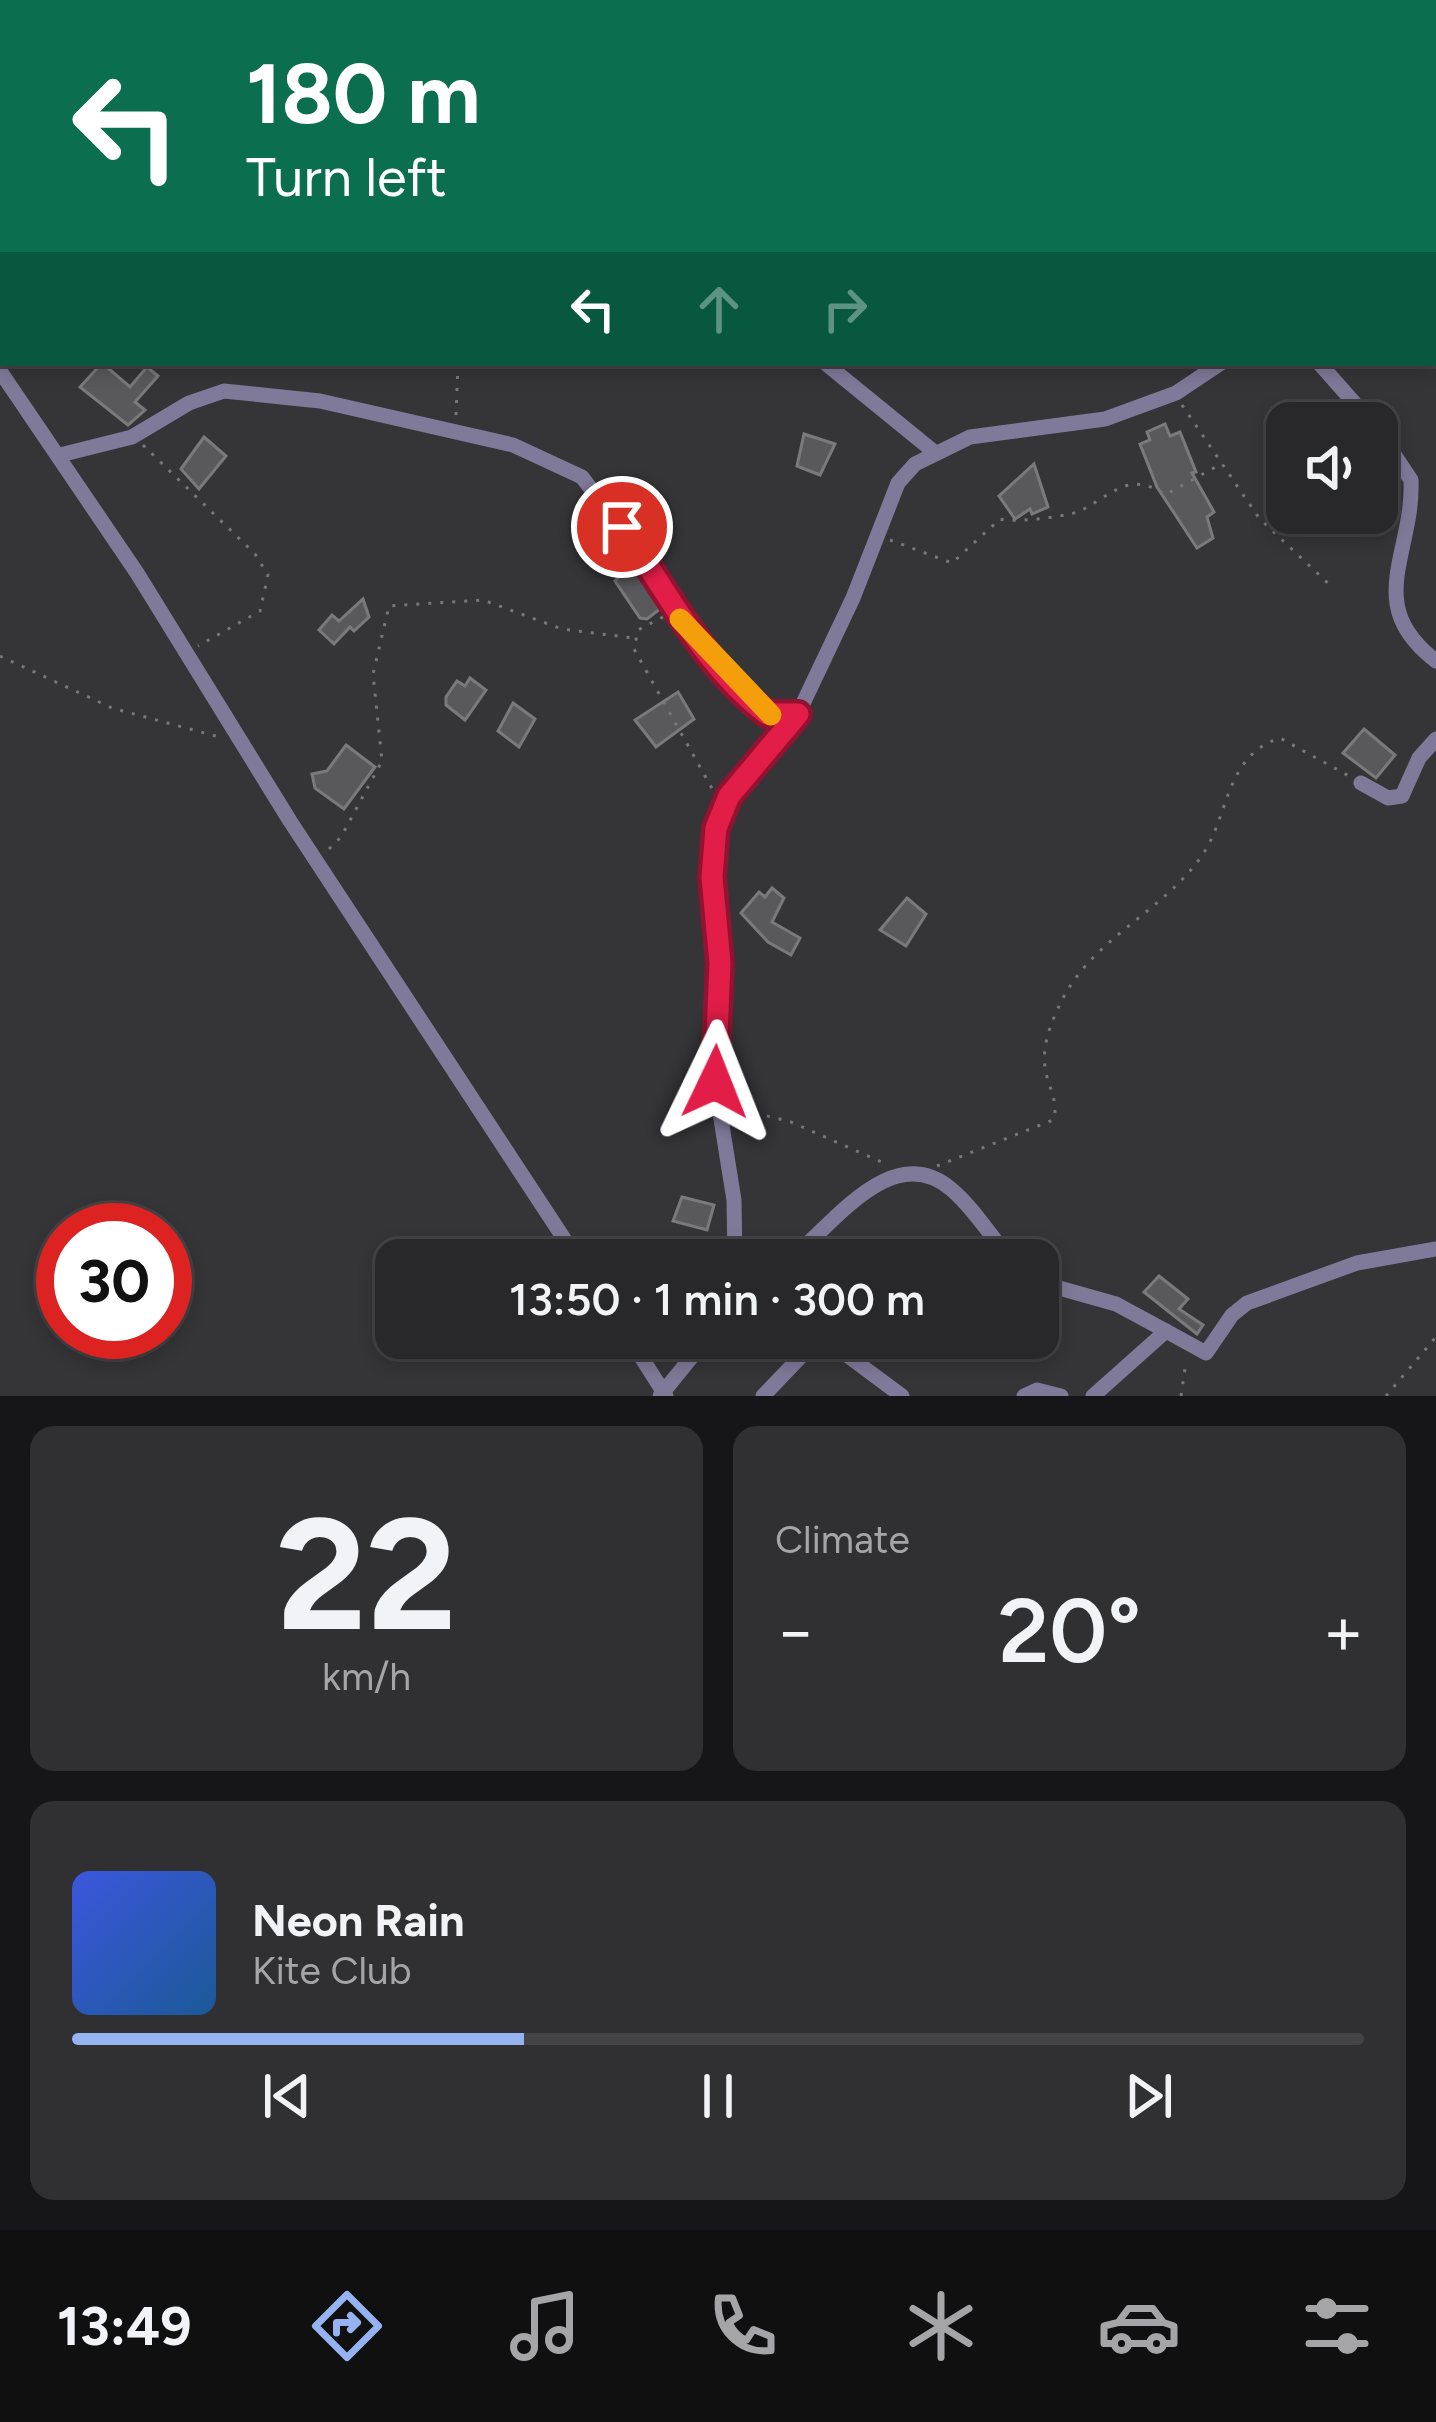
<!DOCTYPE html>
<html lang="en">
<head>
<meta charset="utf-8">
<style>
	body { margin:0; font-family:Figtree,sans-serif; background:#302f31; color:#f1f3f6; height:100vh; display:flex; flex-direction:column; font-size:45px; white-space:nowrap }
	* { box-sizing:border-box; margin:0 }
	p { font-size:39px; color:#a5a5a8 }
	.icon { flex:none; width:66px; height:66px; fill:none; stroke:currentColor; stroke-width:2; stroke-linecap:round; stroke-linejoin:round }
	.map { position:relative; height:1396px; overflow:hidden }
	.drawer { display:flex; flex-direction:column; gap:30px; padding:30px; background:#161517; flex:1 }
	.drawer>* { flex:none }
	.hud { position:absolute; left:0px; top:0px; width:1437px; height:366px; box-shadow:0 6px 18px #0003,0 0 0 3px #444446; background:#0b6e4f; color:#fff; overflow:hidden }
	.controls { position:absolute; left:1266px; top:402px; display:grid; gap:24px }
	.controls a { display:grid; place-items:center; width:132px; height:132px; border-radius:24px; background:#282729; box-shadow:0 6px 18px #0003,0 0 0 3px #444446; font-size:60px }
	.speed { position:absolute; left:36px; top:1203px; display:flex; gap:24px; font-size:60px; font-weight:700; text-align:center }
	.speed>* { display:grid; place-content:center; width:156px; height:156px; border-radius:50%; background:#282729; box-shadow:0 6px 18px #0003,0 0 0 3px #444446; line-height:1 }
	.speed .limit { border:18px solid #d22; background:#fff; color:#111 }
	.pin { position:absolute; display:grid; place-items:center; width:102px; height:102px; color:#fff; margin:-51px; border:6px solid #fff; border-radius:50%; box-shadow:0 3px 12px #0007 }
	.me { position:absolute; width:132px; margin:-66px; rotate:2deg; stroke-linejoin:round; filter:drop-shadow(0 0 9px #0008) }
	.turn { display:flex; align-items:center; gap:42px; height:252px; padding:0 48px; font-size:54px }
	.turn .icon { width:156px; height:156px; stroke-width:2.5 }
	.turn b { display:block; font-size:84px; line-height:102px }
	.lanes { display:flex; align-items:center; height:114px; padding:0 48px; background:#0003; justify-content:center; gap:60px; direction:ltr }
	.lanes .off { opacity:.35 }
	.big { font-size:90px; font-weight:600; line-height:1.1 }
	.drawer .widget { flex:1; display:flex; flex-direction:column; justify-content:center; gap:18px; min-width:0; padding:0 42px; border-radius:24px; background:#302f31 }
	.drawer .dial { align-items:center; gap:0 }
	.dial b { font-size:156px; line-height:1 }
	.song { display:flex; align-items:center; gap:36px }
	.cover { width:144px; height:144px; border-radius:18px; background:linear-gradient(135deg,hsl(230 70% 55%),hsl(210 70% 35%)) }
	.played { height:12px; border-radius:6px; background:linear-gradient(90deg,#95b2f1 35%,#444446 35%) }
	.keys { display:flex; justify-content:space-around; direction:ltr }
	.heat { display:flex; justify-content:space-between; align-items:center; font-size:66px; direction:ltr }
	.drawer .tiles { flex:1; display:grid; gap:30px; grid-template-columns:1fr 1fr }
	.widget:last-child { grid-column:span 2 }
	.trip { position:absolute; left:375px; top:1239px; width:684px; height:120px; border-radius:24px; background:#282729; box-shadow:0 6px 18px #0003,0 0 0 3px #444446; font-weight:600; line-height:120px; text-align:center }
	.tab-bar { display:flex; height:192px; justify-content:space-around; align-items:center; background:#101010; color:#a5a5a8 }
	.tab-bar .icon { width:84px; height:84px }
	.tab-bar .selected { color:#95b2f1 }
	.tab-bar b { font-size:54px; color:#f1f3f6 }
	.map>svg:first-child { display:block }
	.building { fill:#59585b; stroke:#7a7a7d; stroke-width:3 }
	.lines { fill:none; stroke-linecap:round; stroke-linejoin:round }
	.path { stroke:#78777a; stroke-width:3; stroke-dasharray:3 9; stroke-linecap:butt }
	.street { stroke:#807a9a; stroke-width:15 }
	.route-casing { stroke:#92132f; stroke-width:30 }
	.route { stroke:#e11d48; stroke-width:21 }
	.slow { stroke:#f59e0b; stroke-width:21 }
</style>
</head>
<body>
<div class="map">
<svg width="1436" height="1396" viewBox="0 0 1436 1396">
	<rect width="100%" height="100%" fill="#353437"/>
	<g class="building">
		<polygon points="102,363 130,387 147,367 158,376 135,402 145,410 128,425 80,387"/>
		<polygon points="1165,424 1170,436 1180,432 1196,472 1192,473 1214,512 1207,517 1213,538 1197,548 1157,487 1140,444 1150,440 1147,432"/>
		<polygon points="804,434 835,444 820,475 797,466"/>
		<polygon points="204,437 226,456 199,489 181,469"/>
		<polygon points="1034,464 1048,507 1032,514 1030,509 1015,519 999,496"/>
		<polygon points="632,564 660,609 647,619 640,618 615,581"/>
		<polygon points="363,599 369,617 354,631 350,627 334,644 319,630 332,615 339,621"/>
		<polygon points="470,678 486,690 465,720 446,705 446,697 457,681 465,686"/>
		<polygon points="678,692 694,719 656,747 635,720"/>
		<polygon points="513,703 535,719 519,747 498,731"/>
		<polygon points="1364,729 1395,755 1376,778 1343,753"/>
		<polygon points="346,745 375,767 344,809 315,788 312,774 327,771"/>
		<polygon points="772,888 784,898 772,922 800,938 791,955 768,942 741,913 759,892 765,897"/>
		<polygon points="907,898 926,914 906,946 880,930"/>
		<polygon points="682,1197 714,1205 707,1230 673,1221"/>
		<polygon points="1159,1276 1188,1299 1179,1309 1203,1325 1197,1334 1144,1292"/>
	</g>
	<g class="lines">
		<g class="path">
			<polyline points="213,0 214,3"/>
			<polyline points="0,140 3,143"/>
			<polyline points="1434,234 1436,237"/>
			<polyline points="1182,405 1259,518 1333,588"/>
			<polyline points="456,415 458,363"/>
			<polyline points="143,445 255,554 268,575 260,611 198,646"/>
			<path d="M890 540 952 563 1000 519C1011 523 1064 517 1077 512 1109 499 1127 468 1165 495L1221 464"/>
			<polyline points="663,617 638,630 634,649 714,792"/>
			<polyline points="0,656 112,708 223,738"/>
			<polyline points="329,849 341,837 382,761 373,674 389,606 483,600 562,629 633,638"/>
			<polyline points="732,1107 791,1122 886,1164"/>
			<path d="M937 1166 1053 1120C1060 1103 1047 1085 1045 1067 1042 1045 1051 1023 1060 1004 1091 939 1160 914 1201 857 1230 816 1224 756 1280 738L1349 776"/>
			<polyline points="1181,1396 1186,1362"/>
			<polyline points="1386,1396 1436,1337"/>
		</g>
		<g class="street">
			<polyline points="1182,0 1185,3"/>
			<polyline points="1434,108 1436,105"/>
			<polyline points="0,236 3,235"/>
			<polyline points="825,363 933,451"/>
			<polyline points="1319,363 1372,423"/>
			<polyline points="0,371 137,573 290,821 578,1260"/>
			<path d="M1377 429 1411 480C1414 554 1362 605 1436 661"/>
			<polyline points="60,455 132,437 189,403 224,391 320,401 513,445 582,477 644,559 688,631 767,714 798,714"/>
			<polyline points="1361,783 1388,798 1402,796 1419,758 1436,739"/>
			<polyline points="735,1260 734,1200 715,1082 720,963 713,877 721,810 798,714 853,598 898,483 915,464 970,437 1105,419 1176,393 1221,363"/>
			<path d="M789 1260C833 1226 891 1139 951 1189 975 1209 991 1238 1012 1260"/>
			<polyline points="1038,1282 1116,1304 1166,1331"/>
			<polyline points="629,1338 666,1396"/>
			<polyline points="660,1396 707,1338"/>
			<polyline points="763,1396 806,1351 828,1341 902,1396"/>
			<polyline points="1024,1396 1037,1390 1061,1396"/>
			<polyline points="1093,1396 1166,1331 1206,1353 1232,1315 1247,1303 1357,1263 1436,1249"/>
		</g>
	</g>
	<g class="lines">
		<g class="route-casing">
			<path id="route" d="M622 527C667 591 703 665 767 714H798L729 796 716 828 712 877 720 963 715 1082"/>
		</g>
		<use href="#route" class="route"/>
		<polyline class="slow" points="680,619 771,715"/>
	</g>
</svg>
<div class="controls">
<a><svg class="icon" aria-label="sound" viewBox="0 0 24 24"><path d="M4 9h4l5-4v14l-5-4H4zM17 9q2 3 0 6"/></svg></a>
</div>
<div class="speed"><div class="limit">30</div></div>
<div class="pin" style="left:622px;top:527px;background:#d93025"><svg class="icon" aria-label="arrive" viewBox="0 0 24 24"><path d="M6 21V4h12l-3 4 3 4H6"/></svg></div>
<svg class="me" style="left:715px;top:1082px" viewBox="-20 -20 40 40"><path d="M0-17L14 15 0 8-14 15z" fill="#e11d48" stroke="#fff" stroke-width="4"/></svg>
<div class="trip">13:50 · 1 min · 300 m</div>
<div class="hud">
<div class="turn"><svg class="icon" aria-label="left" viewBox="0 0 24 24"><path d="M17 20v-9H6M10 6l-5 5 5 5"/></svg><div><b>180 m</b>Turn left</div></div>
<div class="lanes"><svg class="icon" aria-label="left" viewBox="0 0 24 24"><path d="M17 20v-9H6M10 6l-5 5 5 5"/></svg><svg class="icon off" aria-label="ahead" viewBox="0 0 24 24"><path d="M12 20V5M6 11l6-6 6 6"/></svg><svg class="icon off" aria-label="right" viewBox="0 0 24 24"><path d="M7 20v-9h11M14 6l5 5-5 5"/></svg></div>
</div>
</div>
<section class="drawer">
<div class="tiles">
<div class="widget dial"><b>22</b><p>km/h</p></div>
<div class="widget"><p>Climate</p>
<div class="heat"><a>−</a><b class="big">20°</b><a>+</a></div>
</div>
<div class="widget">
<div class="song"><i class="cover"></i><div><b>Neon Rain</b><p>Kite Club</p></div></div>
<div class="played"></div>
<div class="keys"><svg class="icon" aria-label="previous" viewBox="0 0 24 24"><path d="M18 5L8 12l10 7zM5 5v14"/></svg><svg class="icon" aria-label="pause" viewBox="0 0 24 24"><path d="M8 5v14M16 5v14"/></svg><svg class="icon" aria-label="next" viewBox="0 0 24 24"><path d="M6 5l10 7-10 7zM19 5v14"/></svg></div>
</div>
</div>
</section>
<nav class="tab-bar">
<b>13:49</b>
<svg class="icon selected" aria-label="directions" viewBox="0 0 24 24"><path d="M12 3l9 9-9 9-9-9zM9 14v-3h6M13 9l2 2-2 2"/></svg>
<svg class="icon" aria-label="music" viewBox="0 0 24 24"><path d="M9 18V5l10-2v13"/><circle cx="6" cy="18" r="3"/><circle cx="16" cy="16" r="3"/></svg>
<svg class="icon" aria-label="phone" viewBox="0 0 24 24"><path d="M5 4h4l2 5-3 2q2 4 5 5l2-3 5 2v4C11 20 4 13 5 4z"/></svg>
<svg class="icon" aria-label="climate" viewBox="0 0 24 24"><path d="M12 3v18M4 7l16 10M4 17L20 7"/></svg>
<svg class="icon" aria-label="car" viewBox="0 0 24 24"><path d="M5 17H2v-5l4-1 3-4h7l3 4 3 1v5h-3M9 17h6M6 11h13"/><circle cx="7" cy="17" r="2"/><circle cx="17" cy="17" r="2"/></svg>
<svg class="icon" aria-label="filters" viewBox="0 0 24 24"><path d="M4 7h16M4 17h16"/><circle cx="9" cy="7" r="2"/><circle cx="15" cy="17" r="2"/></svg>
</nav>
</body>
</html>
